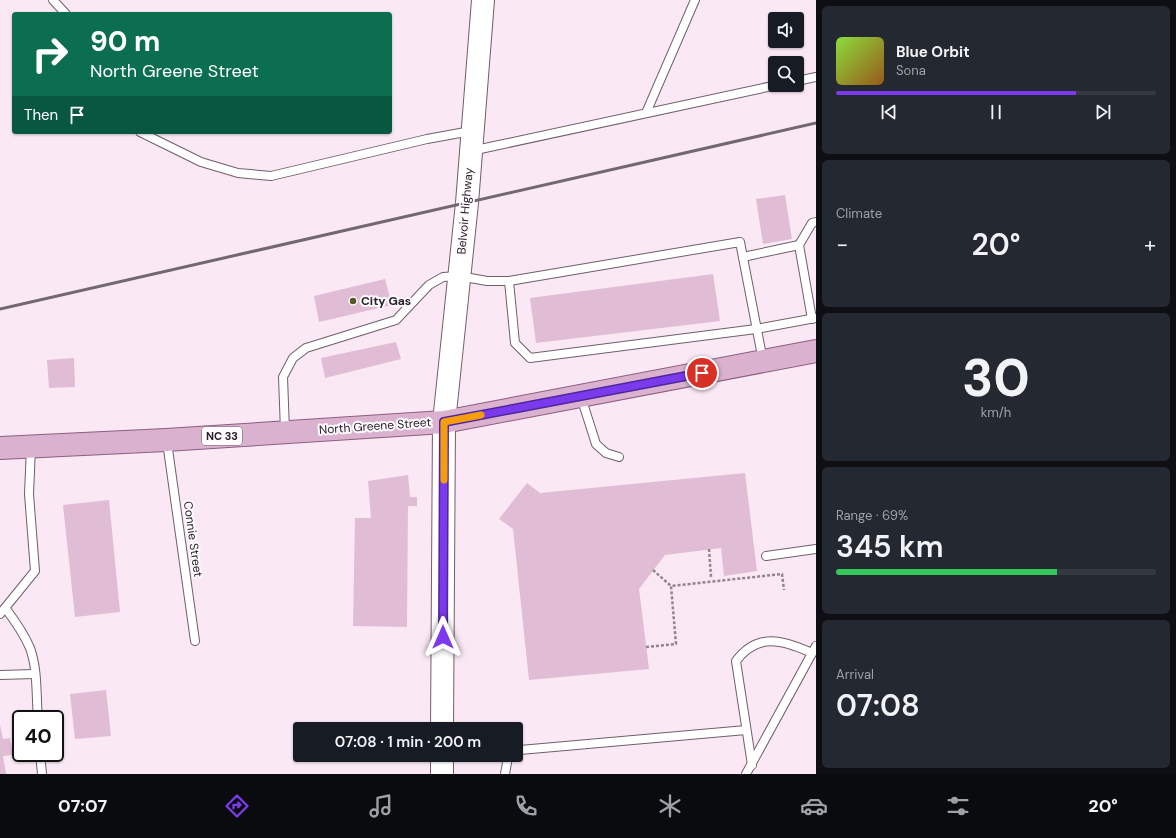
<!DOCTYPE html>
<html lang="en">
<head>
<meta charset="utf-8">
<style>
	body { margin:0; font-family:"DM Sans",sans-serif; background:#242831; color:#f1f3f6; height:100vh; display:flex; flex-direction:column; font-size:15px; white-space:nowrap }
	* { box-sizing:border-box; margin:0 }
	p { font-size:13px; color:#9ea1a6 }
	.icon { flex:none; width:22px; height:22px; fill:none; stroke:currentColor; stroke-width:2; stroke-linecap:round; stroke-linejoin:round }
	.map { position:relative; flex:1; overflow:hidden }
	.drawer { display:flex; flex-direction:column; gap:6px; padding:6px; background:#0d0f14; width:360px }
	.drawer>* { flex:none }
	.banner { position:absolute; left:12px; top:12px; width:380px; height:122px; border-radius:4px; box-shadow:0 1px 3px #0004; background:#0b6e4f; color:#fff; overflow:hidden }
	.fabs { position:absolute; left:768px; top:12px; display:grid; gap:8px }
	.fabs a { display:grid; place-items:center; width:36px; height:36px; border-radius:4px; background:#171b24; box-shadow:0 1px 3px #0004; font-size:20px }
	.speed { position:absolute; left:12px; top:710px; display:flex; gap:8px; font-size:20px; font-weight:700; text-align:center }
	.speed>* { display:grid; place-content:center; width:52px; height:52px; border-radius:50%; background:#171b24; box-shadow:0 1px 3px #0004; line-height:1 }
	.speed .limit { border:2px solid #111; border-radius:6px; background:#fff; color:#111 }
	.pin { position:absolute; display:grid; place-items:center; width:34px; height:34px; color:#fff; margin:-17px; border:2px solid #fff; border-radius:50%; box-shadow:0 1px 4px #0007 }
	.me { position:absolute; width:44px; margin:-22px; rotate:0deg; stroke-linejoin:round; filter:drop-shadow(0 0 3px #0008) }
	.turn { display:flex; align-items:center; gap:14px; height:84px; padding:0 12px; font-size:18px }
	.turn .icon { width:52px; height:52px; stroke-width:2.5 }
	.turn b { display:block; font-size:28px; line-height:34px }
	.then { display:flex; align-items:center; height:38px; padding:0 12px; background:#0003; gap:8px; font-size:15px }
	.big { font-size:30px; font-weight:600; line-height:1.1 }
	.drawer .widget { flex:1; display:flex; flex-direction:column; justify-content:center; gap:6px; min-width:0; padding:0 14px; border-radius:6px; background:#242831 }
	.drawer .dial { align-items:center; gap:0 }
	.dial b { font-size:52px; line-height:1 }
	.song { display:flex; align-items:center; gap:12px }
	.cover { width:48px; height:48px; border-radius:6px; background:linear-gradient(135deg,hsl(90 70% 55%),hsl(30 70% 35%)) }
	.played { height:4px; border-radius:2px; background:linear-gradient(90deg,#7c3aed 75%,#363941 75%) }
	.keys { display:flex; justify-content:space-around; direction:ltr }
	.heat { display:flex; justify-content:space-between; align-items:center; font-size:22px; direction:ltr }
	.charge { height:6px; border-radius:3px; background:linear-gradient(90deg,#34c759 69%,#363941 0) }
	.trip { position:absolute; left:293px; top:722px; width:230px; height:40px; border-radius:4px; background:#171b24; box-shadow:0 1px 3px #0004; font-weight:600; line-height:40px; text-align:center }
	.menu { display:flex; height:64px; justify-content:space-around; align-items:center; background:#090b0e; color:#9ea1a6 }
	.menu .icon { width:28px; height:28px }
	.menu .on { color:#7c3aed }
	.menu b { font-size:18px; color:#f1f3f6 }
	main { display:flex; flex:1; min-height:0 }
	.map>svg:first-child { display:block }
	.building { fill:#e0bdd5 }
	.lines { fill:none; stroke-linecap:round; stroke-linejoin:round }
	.lane-casing { stroke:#6f5f6a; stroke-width:10 }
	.secondary-casing { stroke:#6f5f6a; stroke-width:24 }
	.primary-casing { stroke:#8c5e7f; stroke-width:24 }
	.path { stroke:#91858d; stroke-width:2.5; stroke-dasharray:3 2; stroke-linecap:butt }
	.lane { stroke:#fff; stroke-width:8 }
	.secondary { stroke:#fff; stroke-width:22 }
	.primary { stroke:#dab2cf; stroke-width:22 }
	.rail { stroke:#72686f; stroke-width:3 }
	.route-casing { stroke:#51269a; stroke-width:10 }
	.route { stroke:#7c3aed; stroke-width:7 }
	.slow { stroke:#f59e0b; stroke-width:7 }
	.poi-dot { fill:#545b29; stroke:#fefafd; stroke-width:1.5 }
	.labels { text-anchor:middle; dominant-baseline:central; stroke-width:4; stroke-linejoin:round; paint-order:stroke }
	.shield { fill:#fefafd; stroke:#686366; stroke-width:1 }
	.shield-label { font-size:11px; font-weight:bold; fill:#282226 }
	.street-label { font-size:12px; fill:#282226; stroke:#fefafd }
	.poi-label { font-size:12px; font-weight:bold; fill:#282226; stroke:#fefafd; text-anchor:start }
</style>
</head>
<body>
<main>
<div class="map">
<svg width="816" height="774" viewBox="0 0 816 774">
	<rect width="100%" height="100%" fill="#fbe8f5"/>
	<g class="building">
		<polygon points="785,195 792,239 763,244 756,199"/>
		<polygon points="713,274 720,321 536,343 530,298"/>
		<polygon points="385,279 392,305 319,322 314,296"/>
		<polygon points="396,342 401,359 325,378 321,358"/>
		<polygon points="74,358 75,387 49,388 47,360"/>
		<polygon points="745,473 757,571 724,576 721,548 665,555 639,589 649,669 529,680 513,529 499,519 527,483 540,493"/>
		<polygon points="408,475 410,497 417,497 417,506 408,506 407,627 353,626 355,518 371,518 368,481"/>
		<polygon points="109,500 120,612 75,617 63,505"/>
		<polygon points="106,690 111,736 75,739 70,694"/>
		<polygon points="0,725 3,739 10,738 13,755 3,756 6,774 0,774"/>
	</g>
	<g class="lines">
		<g class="lane-casing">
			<g id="lane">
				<polyline points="53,0 66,14"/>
				<polyline points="797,81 816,77"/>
				<polyline points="646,113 695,0"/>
				<polyline points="140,132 201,162 238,173 271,176 427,139 471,131"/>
				<polyline points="471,151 777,85"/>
				<polyline points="743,257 799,245"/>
				<polyline points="509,281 515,343 530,358 756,329 816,318"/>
				<polyline points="812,319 799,245 812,223 816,222"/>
				<polyline points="581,397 596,444 606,453 619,457"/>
				<polyline points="285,431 283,377 293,358 306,348 396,320 429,285 443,277 459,276 487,281 509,281 740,242 763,361"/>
				<polyline points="167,442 195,641"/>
				<polyline points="766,556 816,549"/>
				<path d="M6 609C15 621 24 634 30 648 38 670 36 696 38 719"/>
				<polyline points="0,614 35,571 29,494 31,447"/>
				<polyline points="0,675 35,674"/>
				<polyline points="516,752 520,750 746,730"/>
				<polyline points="40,753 42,774"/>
				<path d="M752 765 736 661C758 632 783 640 812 653"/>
				<polyline points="505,774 508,757 512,755"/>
				<polyline points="746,774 816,646"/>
			</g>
		</g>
		<g class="secondary-casing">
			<g id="secondary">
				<polyline points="442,729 444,422 467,203 483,0"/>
				<polyline points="442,774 442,755"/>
			</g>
		</g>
		<g class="primary-casing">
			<polyline id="primary" points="0,448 166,440 444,422 816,351"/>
		</g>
		<g class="path">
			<polyline points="709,549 711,577"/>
			<polyline points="653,570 671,586"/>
			<polyline points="646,647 676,644 671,586 782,574 784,590"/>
		</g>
		<use href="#lane" class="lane"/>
		<use href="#secondary" class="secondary"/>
		<use href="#primary" class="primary"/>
		<polyline class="rail" points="0,309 816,123"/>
	</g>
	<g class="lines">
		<g class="route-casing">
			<polyline id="route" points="443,637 444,422 702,373"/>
		</g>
		<use href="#route" class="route"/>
		<polyline class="slow" points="444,480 444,422 481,415"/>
	</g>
	<circle class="poi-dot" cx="353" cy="301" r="4"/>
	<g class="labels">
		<rect class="shield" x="202" y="427" width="40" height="18" rx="3"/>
		<g class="shield-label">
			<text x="222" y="436">NC 33</text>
		</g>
		<g class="street-label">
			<text transform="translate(465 211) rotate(-85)">Belvoir Highway</text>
			<text transform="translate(375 426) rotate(-4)">North Greene Street</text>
			<text transform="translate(193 539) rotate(82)">Connie Street</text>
		</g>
		<g class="poi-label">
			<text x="361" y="301">City Gas</text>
		</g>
	</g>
</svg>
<div class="fabs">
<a><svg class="icon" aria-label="sound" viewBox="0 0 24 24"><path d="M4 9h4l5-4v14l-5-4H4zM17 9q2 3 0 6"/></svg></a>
<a><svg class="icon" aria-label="search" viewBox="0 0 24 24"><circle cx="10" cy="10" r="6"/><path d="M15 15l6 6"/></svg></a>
</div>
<div class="speed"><div class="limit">40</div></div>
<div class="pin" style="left:702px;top:373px;background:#d93025"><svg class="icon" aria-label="arrive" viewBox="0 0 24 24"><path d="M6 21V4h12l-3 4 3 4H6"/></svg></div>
<svg class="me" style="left:443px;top:637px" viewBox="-20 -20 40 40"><path d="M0-17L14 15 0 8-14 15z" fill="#7c3aed" stroke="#fff" stroke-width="4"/></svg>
<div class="trip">07:08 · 1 min · 200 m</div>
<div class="banner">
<div class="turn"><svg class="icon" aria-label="right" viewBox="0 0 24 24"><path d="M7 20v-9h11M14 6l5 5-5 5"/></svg><div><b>90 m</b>North Greene Street</div></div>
<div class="then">Then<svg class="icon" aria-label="arrive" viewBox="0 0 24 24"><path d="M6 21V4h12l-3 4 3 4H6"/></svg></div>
</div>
</div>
<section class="drawer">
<div class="widget">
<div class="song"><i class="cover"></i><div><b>Blue Orbit</b><p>Sona</p></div></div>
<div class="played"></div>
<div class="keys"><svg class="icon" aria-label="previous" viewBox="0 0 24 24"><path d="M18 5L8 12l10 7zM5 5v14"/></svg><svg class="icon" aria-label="pause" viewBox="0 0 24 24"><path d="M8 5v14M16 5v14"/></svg><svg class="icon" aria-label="next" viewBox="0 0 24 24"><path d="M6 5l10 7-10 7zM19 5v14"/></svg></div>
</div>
<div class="widget"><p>Climate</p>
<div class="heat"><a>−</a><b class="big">20°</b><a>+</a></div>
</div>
<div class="widget dial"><b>30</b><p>km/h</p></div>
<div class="widget"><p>Range · 69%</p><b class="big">345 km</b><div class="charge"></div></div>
<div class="widget"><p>Arrival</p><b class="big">07:08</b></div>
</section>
</main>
<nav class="menu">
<b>07:07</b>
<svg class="icon on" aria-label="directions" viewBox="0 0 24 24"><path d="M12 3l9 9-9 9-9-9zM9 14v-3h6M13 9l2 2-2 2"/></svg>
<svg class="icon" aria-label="music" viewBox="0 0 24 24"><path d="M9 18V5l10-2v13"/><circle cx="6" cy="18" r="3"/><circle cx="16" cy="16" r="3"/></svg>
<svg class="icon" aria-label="phone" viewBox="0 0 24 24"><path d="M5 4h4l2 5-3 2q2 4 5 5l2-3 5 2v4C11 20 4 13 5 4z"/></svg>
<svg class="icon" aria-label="climate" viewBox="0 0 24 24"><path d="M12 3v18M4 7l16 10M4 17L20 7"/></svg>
<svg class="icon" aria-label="car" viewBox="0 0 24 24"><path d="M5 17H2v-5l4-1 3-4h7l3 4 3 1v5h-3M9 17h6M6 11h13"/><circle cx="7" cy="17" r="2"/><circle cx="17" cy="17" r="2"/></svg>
<svg class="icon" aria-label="filters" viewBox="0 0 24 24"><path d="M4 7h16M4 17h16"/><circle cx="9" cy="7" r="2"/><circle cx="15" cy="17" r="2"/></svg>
<b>20°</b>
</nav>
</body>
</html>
